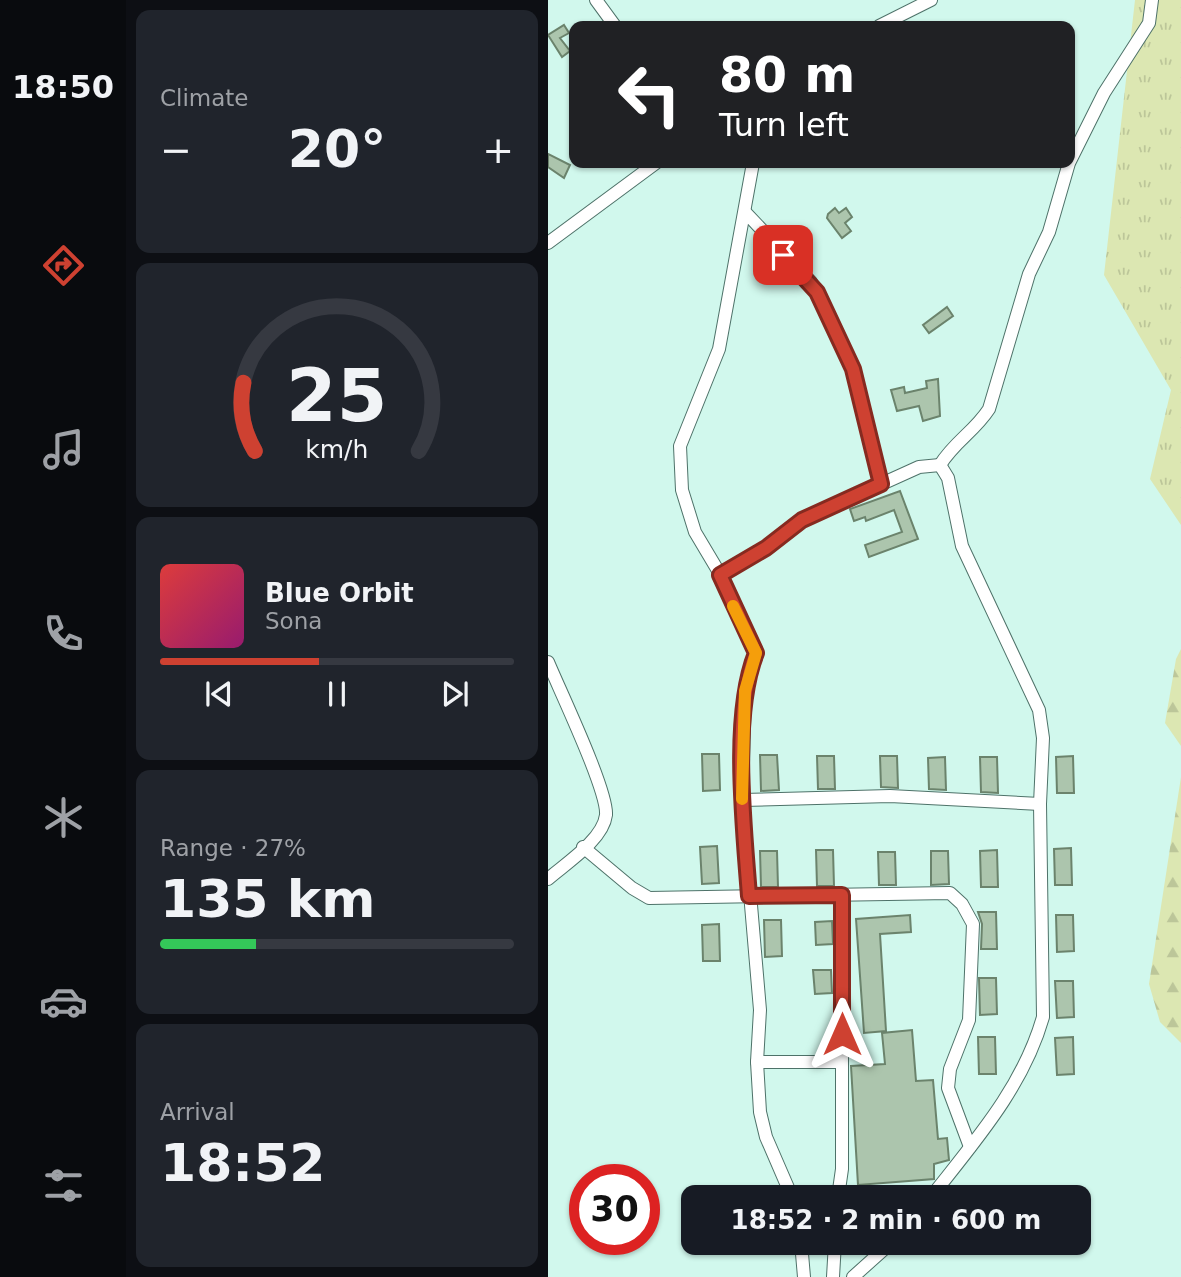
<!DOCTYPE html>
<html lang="en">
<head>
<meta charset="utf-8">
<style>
	body { margin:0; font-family:"DejaVu Sans",sans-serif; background:#20242c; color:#f1f3f6; height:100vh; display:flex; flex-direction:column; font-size:26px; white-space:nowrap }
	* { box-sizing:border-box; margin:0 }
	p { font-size:23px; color:#9ea1a6 }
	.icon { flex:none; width:38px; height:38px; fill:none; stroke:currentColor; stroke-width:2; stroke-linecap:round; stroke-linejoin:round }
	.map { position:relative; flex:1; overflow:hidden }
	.drawer { display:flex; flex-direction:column; gap:10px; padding:10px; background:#0d0f14; width:422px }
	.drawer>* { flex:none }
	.hud { position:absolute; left:21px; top:21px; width:506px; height:147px; border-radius:14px; box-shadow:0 2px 5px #0004; background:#202124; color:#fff; overflow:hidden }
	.speed { position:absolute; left:21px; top:1164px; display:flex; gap:14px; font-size:35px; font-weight:700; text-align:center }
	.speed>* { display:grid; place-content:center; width:91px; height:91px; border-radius:50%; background:#171b24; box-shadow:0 2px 5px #0004; line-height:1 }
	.speed .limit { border:10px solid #d22; background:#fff; color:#111 }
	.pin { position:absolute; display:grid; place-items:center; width:60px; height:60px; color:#fff; margin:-30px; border-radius:14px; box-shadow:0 4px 10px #0006 }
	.me { position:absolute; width:77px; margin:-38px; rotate:0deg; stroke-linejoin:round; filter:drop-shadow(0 0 5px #0008) }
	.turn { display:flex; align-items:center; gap:24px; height:147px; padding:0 35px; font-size:32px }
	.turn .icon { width:91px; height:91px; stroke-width:2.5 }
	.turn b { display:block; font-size:49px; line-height:60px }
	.big { font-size:52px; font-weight:700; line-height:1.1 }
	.drawer .widget { flex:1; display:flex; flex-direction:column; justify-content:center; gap:10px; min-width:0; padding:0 24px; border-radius:14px; background:#20242c }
	.drawer .dial { align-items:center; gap:0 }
	.dial svg { height:182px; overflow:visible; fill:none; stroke:#363941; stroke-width:7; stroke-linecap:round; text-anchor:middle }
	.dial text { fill:#f1f3f6; stroke:none }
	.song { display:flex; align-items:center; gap:21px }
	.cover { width:84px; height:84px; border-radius:10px; background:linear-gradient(135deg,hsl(0 70% 55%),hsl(320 70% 35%)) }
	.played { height:7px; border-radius:4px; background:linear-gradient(90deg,#ce4131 45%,#363941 45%) }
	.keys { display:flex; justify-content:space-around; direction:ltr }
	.heat { display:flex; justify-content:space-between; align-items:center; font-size:38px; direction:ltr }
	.charge { height:10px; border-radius:5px; background:linear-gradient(90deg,#34c759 27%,#363941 0) }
	.trip { position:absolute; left:133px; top:1185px; width:410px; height:70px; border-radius:14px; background:#171b24; box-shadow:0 2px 5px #0004; font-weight:700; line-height:70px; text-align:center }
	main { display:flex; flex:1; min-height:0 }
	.tabs { display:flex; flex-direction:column; width:126px; justify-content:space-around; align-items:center; background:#090b0e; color:#9ea1a6 }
	.tabs .icon { width:49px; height:49px }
	.tabs .on { color:#ce4131 }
	.tabs b { font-size:32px; color:#f1f3f6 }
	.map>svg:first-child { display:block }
	.grass { fill:url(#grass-tufts) }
	.forest { fill:url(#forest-firs) }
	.building { fill:#acc5ad; stroke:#6b836c; stroke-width:2 }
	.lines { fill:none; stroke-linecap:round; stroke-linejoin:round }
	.minor-casing { stroke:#4e7269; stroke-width:14 }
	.minor { stroke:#fff; stroke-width:12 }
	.route-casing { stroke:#862a20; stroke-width:18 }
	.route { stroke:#ce4131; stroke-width:12 }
	.slow { stroke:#f59e0b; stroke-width:12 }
</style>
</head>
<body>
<main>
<nav class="tabs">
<b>18:50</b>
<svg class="icon on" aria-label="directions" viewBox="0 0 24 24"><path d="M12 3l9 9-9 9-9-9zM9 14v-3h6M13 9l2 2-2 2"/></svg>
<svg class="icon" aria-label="music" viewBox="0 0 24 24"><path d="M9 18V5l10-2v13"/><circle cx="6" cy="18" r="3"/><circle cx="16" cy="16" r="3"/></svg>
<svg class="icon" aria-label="phone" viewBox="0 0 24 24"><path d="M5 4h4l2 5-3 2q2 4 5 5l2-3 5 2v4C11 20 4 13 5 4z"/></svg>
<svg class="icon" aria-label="climate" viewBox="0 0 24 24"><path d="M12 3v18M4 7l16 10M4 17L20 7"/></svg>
<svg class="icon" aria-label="car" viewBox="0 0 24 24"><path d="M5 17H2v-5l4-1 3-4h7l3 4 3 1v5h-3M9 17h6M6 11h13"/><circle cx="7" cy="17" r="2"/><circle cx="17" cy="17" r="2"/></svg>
<svg class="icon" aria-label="filters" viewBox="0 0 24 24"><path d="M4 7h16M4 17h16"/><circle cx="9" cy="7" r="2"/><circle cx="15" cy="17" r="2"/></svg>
</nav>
<section class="drawer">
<div class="widget"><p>Climate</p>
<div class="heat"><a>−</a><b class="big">20°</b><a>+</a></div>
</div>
<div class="widget dial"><svg viewBox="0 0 100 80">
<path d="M14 69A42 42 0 1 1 86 69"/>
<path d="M14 69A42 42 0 0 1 9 39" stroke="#ce4131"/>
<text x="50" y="56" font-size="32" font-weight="700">25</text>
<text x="50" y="72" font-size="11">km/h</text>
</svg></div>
<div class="widget">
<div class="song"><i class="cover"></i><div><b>Blue Orbit</b><p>Sona</p></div></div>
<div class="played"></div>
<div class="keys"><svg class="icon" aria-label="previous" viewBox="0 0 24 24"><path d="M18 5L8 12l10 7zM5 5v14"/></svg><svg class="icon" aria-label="pause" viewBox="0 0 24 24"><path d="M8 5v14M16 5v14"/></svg><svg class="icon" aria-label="next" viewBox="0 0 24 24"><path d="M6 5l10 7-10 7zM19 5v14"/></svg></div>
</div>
<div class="widget"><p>Range · 27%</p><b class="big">135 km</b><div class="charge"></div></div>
<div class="widget"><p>Arrival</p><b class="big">18:52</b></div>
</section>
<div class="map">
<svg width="634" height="1277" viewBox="0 0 634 1277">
	<defs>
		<pattern id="grass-tufts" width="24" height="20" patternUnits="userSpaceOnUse" patternTransform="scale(1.75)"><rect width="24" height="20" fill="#dce7b2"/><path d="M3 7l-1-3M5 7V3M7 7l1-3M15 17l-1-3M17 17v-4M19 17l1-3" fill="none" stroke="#bcc699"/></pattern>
		<pattern id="forest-firs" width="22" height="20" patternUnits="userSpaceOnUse" patternTransform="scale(1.75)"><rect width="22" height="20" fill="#dce7b2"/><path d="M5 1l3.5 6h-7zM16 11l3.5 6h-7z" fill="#bcc699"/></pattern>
	</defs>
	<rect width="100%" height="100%" fill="#d1f8ed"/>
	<polygon class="grass" points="587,0 633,0 633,525 602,479 623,390 556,275"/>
	<g class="forest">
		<polygon points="633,649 634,746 633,746 617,723 628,659"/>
		<polygon points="633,777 634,1043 633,1043 612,1022 601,984"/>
	</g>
	<g class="building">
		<polygon points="16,25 21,33 12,38 22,51 14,57 0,35"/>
		<polygon points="0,154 22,165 16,178 0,167"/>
		<polygon points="287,208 291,213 298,208 304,217 297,223 303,231 294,238 279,218 280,214"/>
		<polygon points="399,307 405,316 381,333 375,325"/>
		<polygon points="390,379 392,416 375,421 371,406 349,411 343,390 356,387 357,393 379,388 378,381"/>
		<polygon points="352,491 370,539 321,557 317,545 354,532 346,510 318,521 317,517 306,521 302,509"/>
		<polygon points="154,754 171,754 172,790 155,791"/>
		<polygon points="212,755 229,755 231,790 213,791"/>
		<polygon points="269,756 286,756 287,789 270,789"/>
		<polygon points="332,756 349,756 350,788 333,787"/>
		<polygon points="525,756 526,793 509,793 508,757"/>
		<polygon points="397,757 398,790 381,789 380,758"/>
		<polygon points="432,757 449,757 450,793 433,792"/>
		<polygon points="169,846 171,883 154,884 152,847"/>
		<polygon points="523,848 524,885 507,885 506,849"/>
		<polygon points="268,850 285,850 286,886 269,886"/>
		<polygon points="449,850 450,887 433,887 432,851"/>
		<polygon points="212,851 229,851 230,887 213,887"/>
		<polygon points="383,851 400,851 401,884 383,885"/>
		<polygon points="330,852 347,852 348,885 331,885"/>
		<polygon points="430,912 448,912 449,949 433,949 434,924"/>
		<polygon points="362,915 363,932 332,934 338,1031 316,1033 308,919"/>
		<polygon points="508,915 525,915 526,951 509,952"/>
		<polygon points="216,920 233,920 234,956 217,957"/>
		<polygon points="284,921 285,944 268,945 267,922"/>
		<polygon points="171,924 172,961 155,961 154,925"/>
		<polygon points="265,970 283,970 284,993 267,994"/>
		<polygon points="431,978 448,978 449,1014 432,1015"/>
		<polygon points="507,981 525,981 526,1017 509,1018"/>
		<polygon points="364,1030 368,1081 385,1080 390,1139 399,1138 401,1160 386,1164 386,1179 310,1185 303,1066 337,1064 334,1033"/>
		<polygon points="430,1037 447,1037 448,1074 431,1074"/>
		<polygon points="525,1037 526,1074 509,1075 507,1038"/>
	</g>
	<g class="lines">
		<g class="minor-casing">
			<g id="minor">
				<polyline points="48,0 67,26"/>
				<polyline points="331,26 383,0"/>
				<polyline points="522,161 556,93 601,23 604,0"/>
				<polyline points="205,163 171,349 132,446 134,490 147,532 172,574 208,653 197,691 194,800 212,1010 209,1062 212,1112 218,1137 244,1197"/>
				<polyline points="198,213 263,282 277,308 305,369 333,484"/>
				<polyline points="0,243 108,163"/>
				<path d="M392 465C407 441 426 432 441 409L481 274 501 232 521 163"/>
				<polyline points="172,574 218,548 254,520 371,467 392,465"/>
				<path d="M0 662C12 691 60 791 58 815 55 840 17 864 0 879"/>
				<polyline points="194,800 342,796 492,804"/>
				<polyline points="35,847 84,888 101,898 402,893 414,904 425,924 421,1020 402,1069 400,1088 422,1147"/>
				<polyline points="209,1062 294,1062"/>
				<polyline points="290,1197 294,1169 294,895"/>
				<path d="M383 1197C427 1141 475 1087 495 1017L492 804 495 738 491 710 414 546 400 478 392 465"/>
				<polyline points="253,1242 256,1277"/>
				<polyline points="285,1277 287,1242"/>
				<polyline points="305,1277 344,1242"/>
			</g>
		</g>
		<use href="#minor" class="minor"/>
	</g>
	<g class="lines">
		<g class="route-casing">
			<path id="route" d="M235 255 269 292 305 369 333 484 254 520 218 548 172 575 208 653C183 716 196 827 201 896L294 895V1034"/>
		</g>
		<use href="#route" class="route"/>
		<polyline class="slow" points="185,606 208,653 197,691 194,799"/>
	</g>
</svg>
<div class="speed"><div class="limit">30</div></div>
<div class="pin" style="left:235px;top:255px;background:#d93025"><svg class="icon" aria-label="arrive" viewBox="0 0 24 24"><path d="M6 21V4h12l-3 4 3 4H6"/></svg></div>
<svg class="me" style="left:294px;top:1034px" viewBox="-20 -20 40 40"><path d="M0-17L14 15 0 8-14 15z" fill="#ce4131" stroke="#fff" stroke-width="4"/></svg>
<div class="trip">18:52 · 2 min · 600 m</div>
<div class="hud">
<div class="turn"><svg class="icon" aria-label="left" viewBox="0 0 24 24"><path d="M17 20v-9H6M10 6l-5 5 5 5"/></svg><div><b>80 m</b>Turn left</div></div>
</div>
</div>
</main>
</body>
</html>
